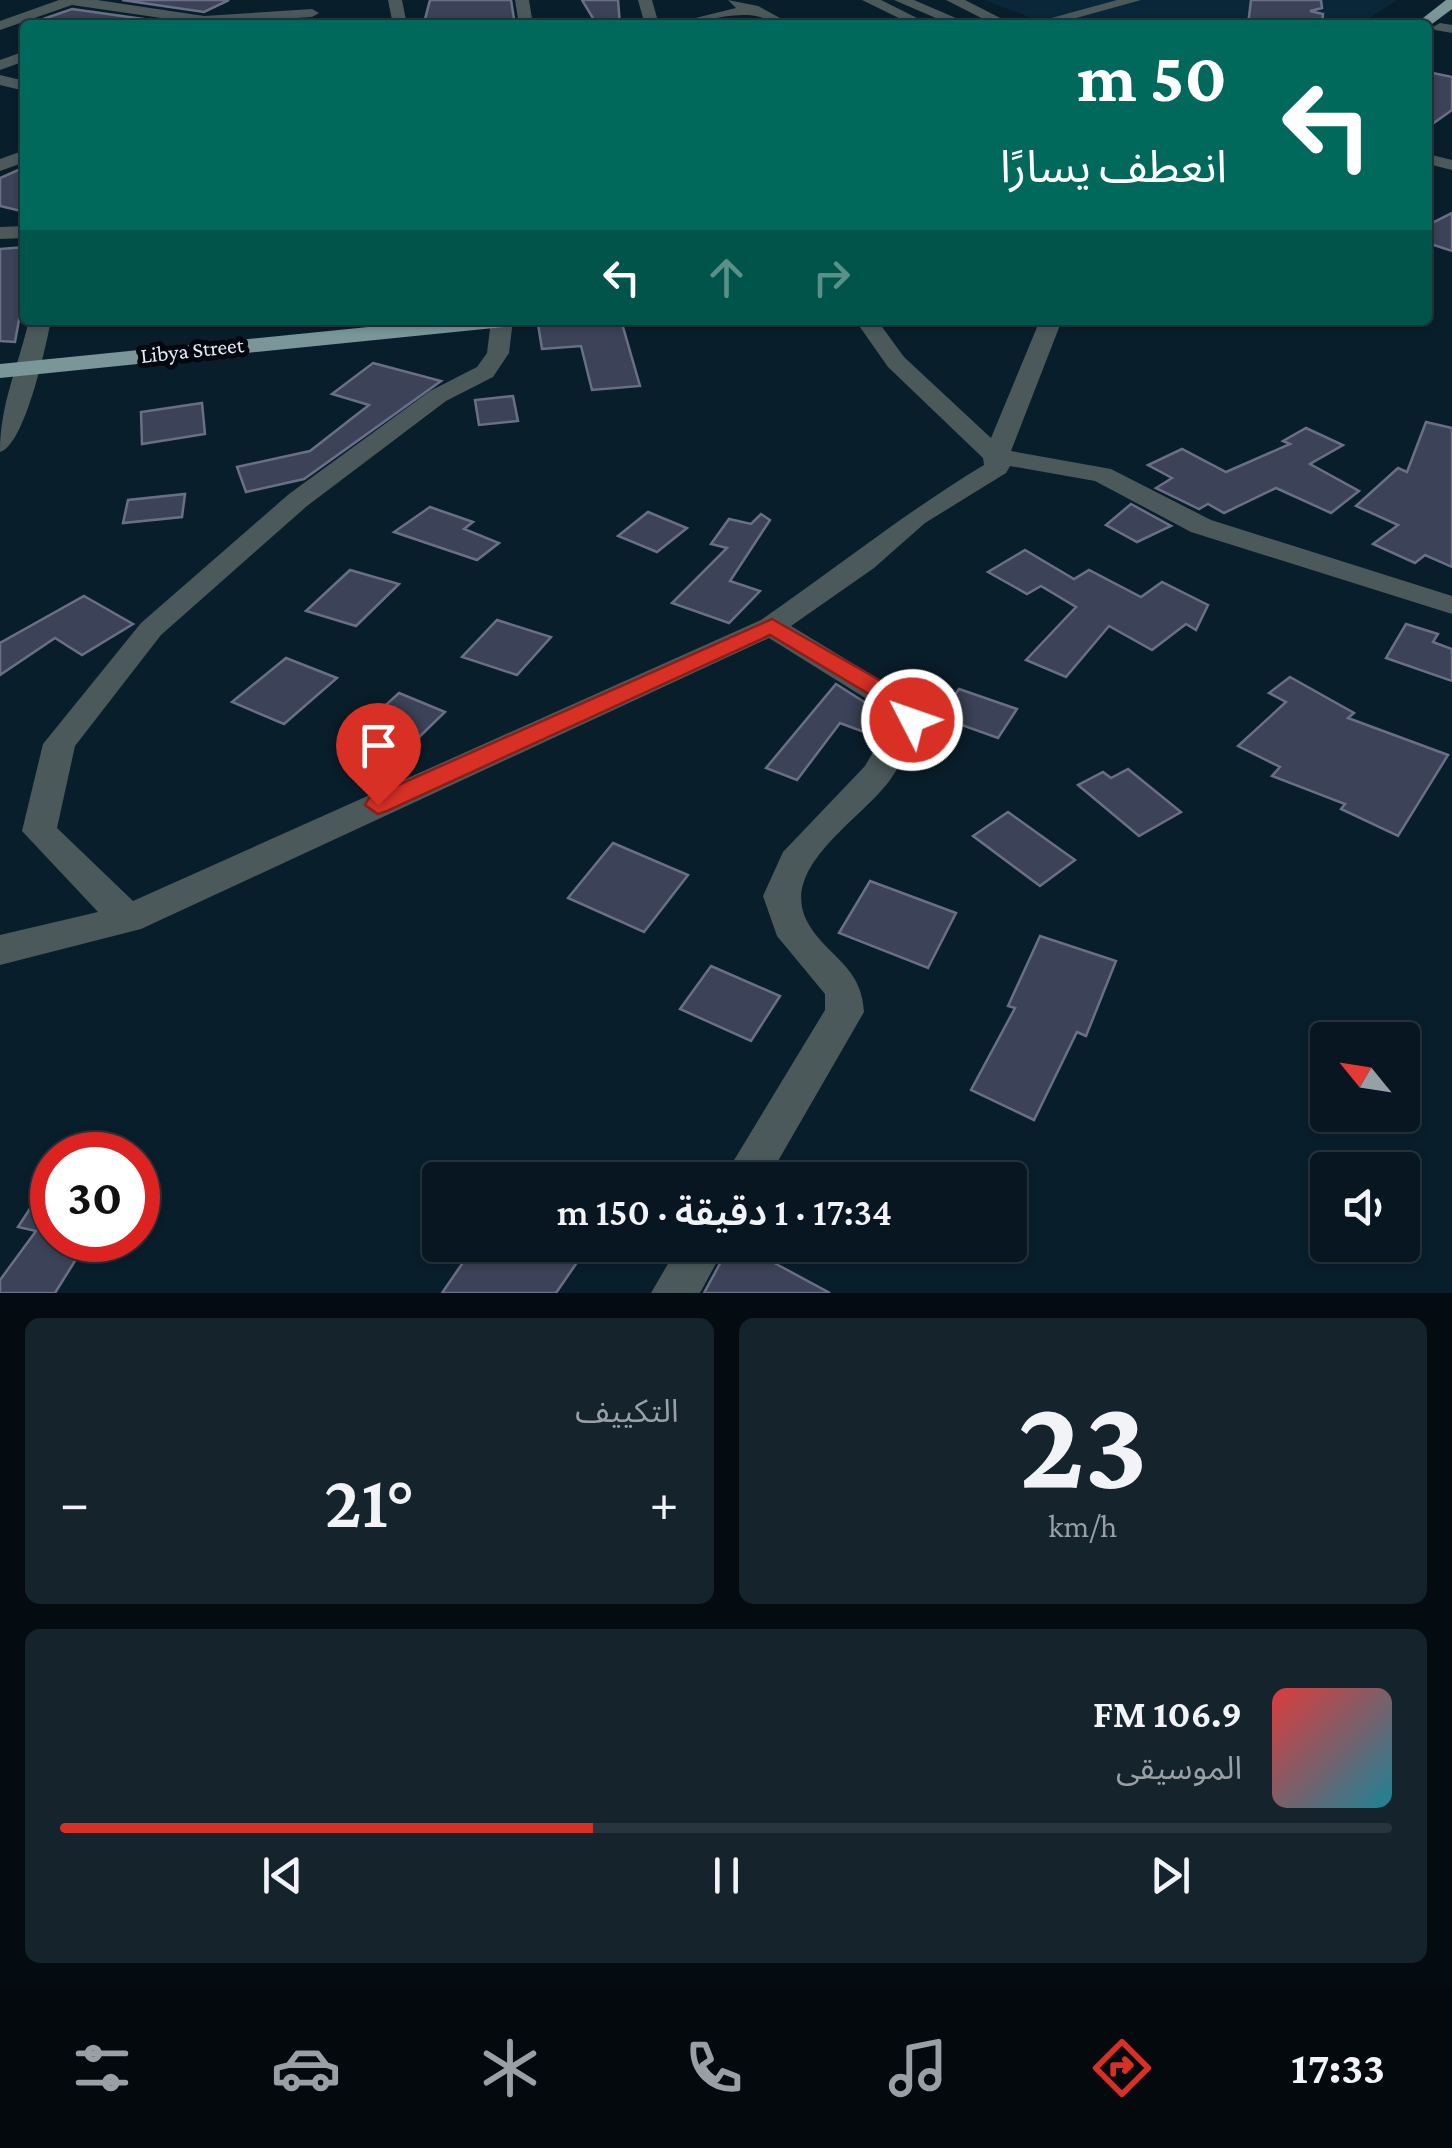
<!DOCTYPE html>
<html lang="ar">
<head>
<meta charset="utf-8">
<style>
	body { margin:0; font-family:"Crimson Pro","Noto Sans Arabic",serif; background:#15232d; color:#f1f3f6; direction:rtl; height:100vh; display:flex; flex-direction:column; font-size:38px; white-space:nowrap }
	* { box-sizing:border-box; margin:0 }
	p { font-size:32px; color:#989fa5 }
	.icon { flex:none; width:55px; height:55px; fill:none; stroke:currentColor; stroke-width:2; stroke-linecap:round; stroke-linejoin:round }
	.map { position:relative; height:1293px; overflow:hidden; direction:ltr }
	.sheet { display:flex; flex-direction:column; gap:25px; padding:25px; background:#040c12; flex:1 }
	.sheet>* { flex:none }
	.top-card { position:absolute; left:20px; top:20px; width:1412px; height:305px; border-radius:10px; box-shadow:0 2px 8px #0004,0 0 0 2px #28353e; direction:rtl; background:#00695c; color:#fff; overflow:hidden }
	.needle { width:65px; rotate:300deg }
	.controls { position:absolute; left:1310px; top:1022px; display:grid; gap:20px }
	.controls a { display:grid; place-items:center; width:110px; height:110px; border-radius:10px; background:#071620; box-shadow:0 2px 8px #0004,0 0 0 2px #28353e; font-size:50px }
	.speed { position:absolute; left:30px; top:1132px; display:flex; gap:20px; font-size:50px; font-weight:700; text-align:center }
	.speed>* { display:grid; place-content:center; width:130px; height:130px; border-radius:50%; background:#071620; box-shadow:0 2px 8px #0004,0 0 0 2px #28353e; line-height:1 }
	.speed .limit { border:15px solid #d22; background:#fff; color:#111 }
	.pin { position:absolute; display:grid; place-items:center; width:85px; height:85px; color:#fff; margin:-102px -42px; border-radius:50% 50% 50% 0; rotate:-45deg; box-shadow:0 0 10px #0007 }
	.pin .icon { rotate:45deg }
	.me { position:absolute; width:110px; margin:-55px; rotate:311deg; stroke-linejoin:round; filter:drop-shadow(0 0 8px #0008) }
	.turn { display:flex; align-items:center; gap:35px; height:210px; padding:0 40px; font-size:45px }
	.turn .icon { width:130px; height:130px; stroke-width:2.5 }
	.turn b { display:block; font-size:70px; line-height:85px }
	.lanes { display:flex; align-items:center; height:95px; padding:0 40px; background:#0003; justify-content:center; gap:50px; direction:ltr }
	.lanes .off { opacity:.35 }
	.big { font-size:75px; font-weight:600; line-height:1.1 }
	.sheet .tile { flex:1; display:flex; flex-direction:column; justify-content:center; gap:15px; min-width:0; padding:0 35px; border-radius:15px; background:#15232d }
	.sheet .dial { align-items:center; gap:0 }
	.dial b { font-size:130px; line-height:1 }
	.song { display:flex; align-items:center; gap:30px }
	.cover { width:120px; height:120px; border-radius:15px; background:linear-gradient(135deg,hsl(0 70% 55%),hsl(190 70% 35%)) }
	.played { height:10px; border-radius:5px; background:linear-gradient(90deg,#d93025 40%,#28353e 40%) }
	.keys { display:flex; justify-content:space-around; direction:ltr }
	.heat { display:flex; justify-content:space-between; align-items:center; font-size:55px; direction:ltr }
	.sheet .tiles { flex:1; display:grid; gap:25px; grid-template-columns:1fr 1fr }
	.tile:last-child { grid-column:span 2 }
	.trip { position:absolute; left:422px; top:1162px; width:605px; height:100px; border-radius:10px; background:#071620; box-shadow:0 2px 8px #0004,0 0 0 2px #28353e; font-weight:600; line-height:100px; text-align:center; direction:rtl }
	.menu { display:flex; height:160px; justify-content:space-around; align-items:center; background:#03090d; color:#989fa5 }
	.menu .icon { width:70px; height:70px }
	.menu .active { color:#d93025 }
	.menu b { font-size:45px; color:#f1f3f6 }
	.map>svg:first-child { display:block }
	.built { fill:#0a2739 }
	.building { fill:#3c4257; stroke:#696f87; stroke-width:2.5 }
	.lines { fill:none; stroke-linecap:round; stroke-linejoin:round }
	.minor { fill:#4b595a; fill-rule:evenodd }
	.major { fill:#7a9699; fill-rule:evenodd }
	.route { fill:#d93025; stroke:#8d1f18; stroke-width:2.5 }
	.labels { text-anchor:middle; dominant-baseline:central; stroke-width:10; stroke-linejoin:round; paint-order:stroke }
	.far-street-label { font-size:22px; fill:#e0edf6; stroke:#02070d }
</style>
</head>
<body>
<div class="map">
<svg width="1452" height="1293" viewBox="0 0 1452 1293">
	<rect width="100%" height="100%" fill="#091e2b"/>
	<polygon class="built" points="984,0 1397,0 1359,25 1032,25 1032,18"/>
	<g class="building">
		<polygon points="122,0 229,0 204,12"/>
		<polygon points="430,0 511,0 515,25 485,25 488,20 424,23"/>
		<polygon points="582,0 618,0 620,25 597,25"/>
		<polygon points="1251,0 1321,0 1322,8 1310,11 1323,14 1322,25 1248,25"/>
		<polygon points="72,9 179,24 26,25"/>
		<polygon points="1428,72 1452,77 1452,110 1428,127"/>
		<polygon points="25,167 25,212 0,206 0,178"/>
		<polygon points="1452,213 1452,251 1428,243 1428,225"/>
		<polygon points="25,247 25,287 15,342 0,341 0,249"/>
		<polygon points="565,320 621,320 640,386 592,390 581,346 542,349 538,324"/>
		<polygon points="373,363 441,381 304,479 246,492 237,467 310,451 369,405 332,394"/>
		<polygon points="513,396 518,421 479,425 475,400"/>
		<polygon points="202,403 205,434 142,444 141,412"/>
		<polygon points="1426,422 1452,428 1452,567 1425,555 1415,563 1373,544 1398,525 1356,506 1398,468 1407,472"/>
		<polygon points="1306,428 1343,445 1310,464 1359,491 1331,513 1276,488 1224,513 1208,504 1199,509 1156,488 1172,478 1148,465 1182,449 1226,472 1290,444 1283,441"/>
		<polygon points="185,494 182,517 123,523 128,500"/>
		<polygon points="1131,504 1171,526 1137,542 1106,525"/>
		<polygon points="430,507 473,522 464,529 499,543 477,560 394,532"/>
		<polygon points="648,512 687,528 657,552 618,536"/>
		<polygon points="761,514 770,520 730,581 760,591 729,623 672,603 727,548 711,544 729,519 751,524"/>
		<polygon points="1025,550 1074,579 1089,570 1141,597 1162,582 1208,605 1196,630 1186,624 1152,650 1109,626 1066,677 1026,660 1076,607 1041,586 1027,594 988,572"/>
		<polygon points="350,570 399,584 356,626 306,611"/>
		<polygon points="84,596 133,624 82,655 55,638 0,675 0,643"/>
		<polygon points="497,620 551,637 517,675 462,657"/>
		<polygon points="1406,624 1438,634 1433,642 1452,649 1452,681 1386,658"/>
		<polygon points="286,658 337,678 284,724 232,702"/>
		<polygon points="1290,677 1354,713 1348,718 1448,755 1398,836 1341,809 1345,804 1272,776 1280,767 1238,746 1286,702 1269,693"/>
		<polygon points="836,684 880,712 864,732 840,723 797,780 766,768"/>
		<polygon points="959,689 1017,709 998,738 939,717"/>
		<polygon points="399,693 445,712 415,741 368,721"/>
		<polygon points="1128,769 1181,812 1139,836 1078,785 1103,772 1111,778"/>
		<polygon points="1008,812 1075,860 1040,886 973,836"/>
		<polygon points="613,843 688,875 644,932 568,898"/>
		<polygon points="870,881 956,913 928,968 839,933"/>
		<polygon points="1040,936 1116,961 1086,1036 1077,1032 1034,1120 971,1090 1015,1008 1008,1006"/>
		<polygon points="711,966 780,996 751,1041 680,1009"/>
		<polygon points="52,1175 52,1240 88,1240 55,1293 0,1293 0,1280 36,1231 18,1227"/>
		<polygon points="475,1245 589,1245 556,1293 442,1293"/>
		<polygon points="730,1245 741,1245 830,1293 704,1293"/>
	</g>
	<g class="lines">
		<g class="minor">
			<polygon points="59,0 97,0 204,16 312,9 319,13 312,17 187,25 189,22 72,5 0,30 0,21"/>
			<polygon points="388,0 402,0 407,25 393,25"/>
			<polygon points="515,0 529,0 533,25 519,25"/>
			<polygon points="638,0 652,0 659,25 645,25"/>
			<path d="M728 0 758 6 793 25C776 25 762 15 747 15 721 14 694 25 667 25L736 8Z"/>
			<polygon points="862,0 881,0 923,21 911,24"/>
			<polygon points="894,0 914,0 972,25 952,25"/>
			<polygon points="946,0 965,0 1014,25 995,25"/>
			<polygon points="1117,0 1141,0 1051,25 1026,25"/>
			<polygon points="1440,23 1452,25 1452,33 1435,30 1433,27"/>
			<polygon points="25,51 25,61 0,70 0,60"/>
			<polygon points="0,75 25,81 25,91 0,85"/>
			<polygon points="25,150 25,162 0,171 0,159"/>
			<polygon points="1428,154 1452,160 1452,170 1428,164"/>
			<polygon points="25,226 25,238 0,239 0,227"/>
			<path d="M29 320H51C46 346 25 445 0 452 0 403 18 368 29 320Z"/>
			<path d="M491 320H513L509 353 493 377 446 401 307 506 161 635 75 746 57 828 133 901 761 620C836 568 906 512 984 465L983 458 888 367 855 320H877L904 357 991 438 1040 320H1062L1011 451 1111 469 1211 520 1452 596V614L1191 532 1095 481 1010 466 1006 473 925 523 874 568 791 626 923 706 928 713C915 735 904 760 890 780 863 818 783 864 805 917 822 955 862 963 864 1012L767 1180H722L825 1010V994L777 936 763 896 783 852 865 766 894 716 769 638 141 929 0 965V935L98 912 22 831 43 744 141 623 289 494 430 391 477 367 487 353Z"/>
			<polygon points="679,1245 726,1245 700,1293 651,1293"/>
		</g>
		<g class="major">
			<polygon points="1446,0 1452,0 1452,9 1428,27 1414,25"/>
			<polygon points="438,320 515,320 504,327 0,378 0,364"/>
		</g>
	</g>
	<polygon class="route" points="772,619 918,702 924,720 920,726 903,726 899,712 770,635 387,811 378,814 365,805 369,798"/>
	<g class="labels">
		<g class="far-street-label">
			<text transform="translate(192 350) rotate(-6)">Libya Street</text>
		</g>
	</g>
</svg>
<div class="controls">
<a><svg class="needle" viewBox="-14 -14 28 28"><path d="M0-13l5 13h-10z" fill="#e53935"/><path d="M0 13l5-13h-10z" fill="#989fa5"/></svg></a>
<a><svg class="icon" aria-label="sound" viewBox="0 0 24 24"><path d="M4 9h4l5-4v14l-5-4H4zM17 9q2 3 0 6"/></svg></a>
</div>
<div class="speed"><div class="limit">30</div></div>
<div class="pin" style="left:378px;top:805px;background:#d93025"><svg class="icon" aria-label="arrive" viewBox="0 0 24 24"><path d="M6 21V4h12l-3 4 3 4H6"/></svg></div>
<svg class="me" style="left:912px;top:720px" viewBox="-20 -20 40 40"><circle r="17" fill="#d93025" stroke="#fff" stroke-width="3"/><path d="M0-11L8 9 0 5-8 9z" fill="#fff"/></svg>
<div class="trip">17:34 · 1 دقيقة · 150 m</div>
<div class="top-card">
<div class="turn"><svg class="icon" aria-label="left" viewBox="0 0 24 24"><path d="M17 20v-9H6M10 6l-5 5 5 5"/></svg><div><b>50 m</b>انعطف يسارًا</div></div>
<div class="lanes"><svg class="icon" aria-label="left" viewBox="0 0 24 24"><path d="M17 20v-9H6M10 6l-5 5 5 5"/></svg><svg class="icon off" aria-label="ahead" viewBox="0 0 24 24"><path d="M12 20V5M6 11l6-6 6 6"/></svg><svg class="icon off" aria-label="right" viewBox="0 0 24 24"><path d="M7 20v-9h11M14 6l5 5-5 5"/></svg></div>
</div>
</div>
<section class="sheet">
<div class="tiles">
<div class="tile dial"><b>23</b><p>km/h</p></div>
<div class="tile"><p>التكييف</p>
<div class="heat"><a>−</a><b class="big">21°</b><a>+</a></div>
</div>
<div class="tile">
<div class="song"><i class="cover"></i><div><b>106.9 FM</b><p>الموسيقى</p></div></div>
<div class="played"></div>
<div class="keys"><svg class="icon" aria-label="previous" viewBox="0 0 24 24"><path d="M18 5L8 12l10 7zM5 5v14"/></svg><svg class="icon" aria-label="pause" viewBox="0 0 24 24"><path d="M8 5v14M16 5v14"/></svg><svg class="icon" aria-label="next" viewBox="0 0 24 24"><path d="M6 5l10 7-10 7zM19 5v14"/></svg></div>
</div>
</div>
</section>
<nav class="menu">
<b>17:33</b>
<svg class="icon active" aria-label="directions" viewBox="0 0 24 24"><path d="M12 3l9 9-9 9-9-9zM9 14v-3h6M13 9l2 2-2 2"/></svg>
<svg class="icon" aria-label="music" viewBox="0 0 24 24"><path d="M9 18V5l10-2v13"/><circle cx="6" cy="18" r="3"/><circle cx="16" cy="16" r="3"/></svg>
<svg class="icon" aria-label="phone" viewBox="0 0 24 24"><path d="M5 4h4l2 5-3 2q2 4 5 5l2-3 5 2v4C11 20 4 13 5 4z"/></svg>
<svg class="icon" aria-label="climate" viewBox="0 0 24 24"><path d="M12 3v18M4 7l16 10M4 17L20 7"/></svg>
<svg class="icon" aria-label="car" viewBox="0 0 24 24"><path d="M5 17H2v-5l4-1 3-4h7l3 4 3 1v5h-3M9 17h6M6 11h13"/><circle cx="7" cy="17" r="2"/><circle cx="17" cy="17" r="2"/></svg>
<svg class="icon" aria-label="filters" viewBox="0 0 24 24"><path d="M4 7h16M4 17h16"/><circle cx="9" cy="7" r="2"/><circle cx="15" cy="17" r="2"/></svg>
</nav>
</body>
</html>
